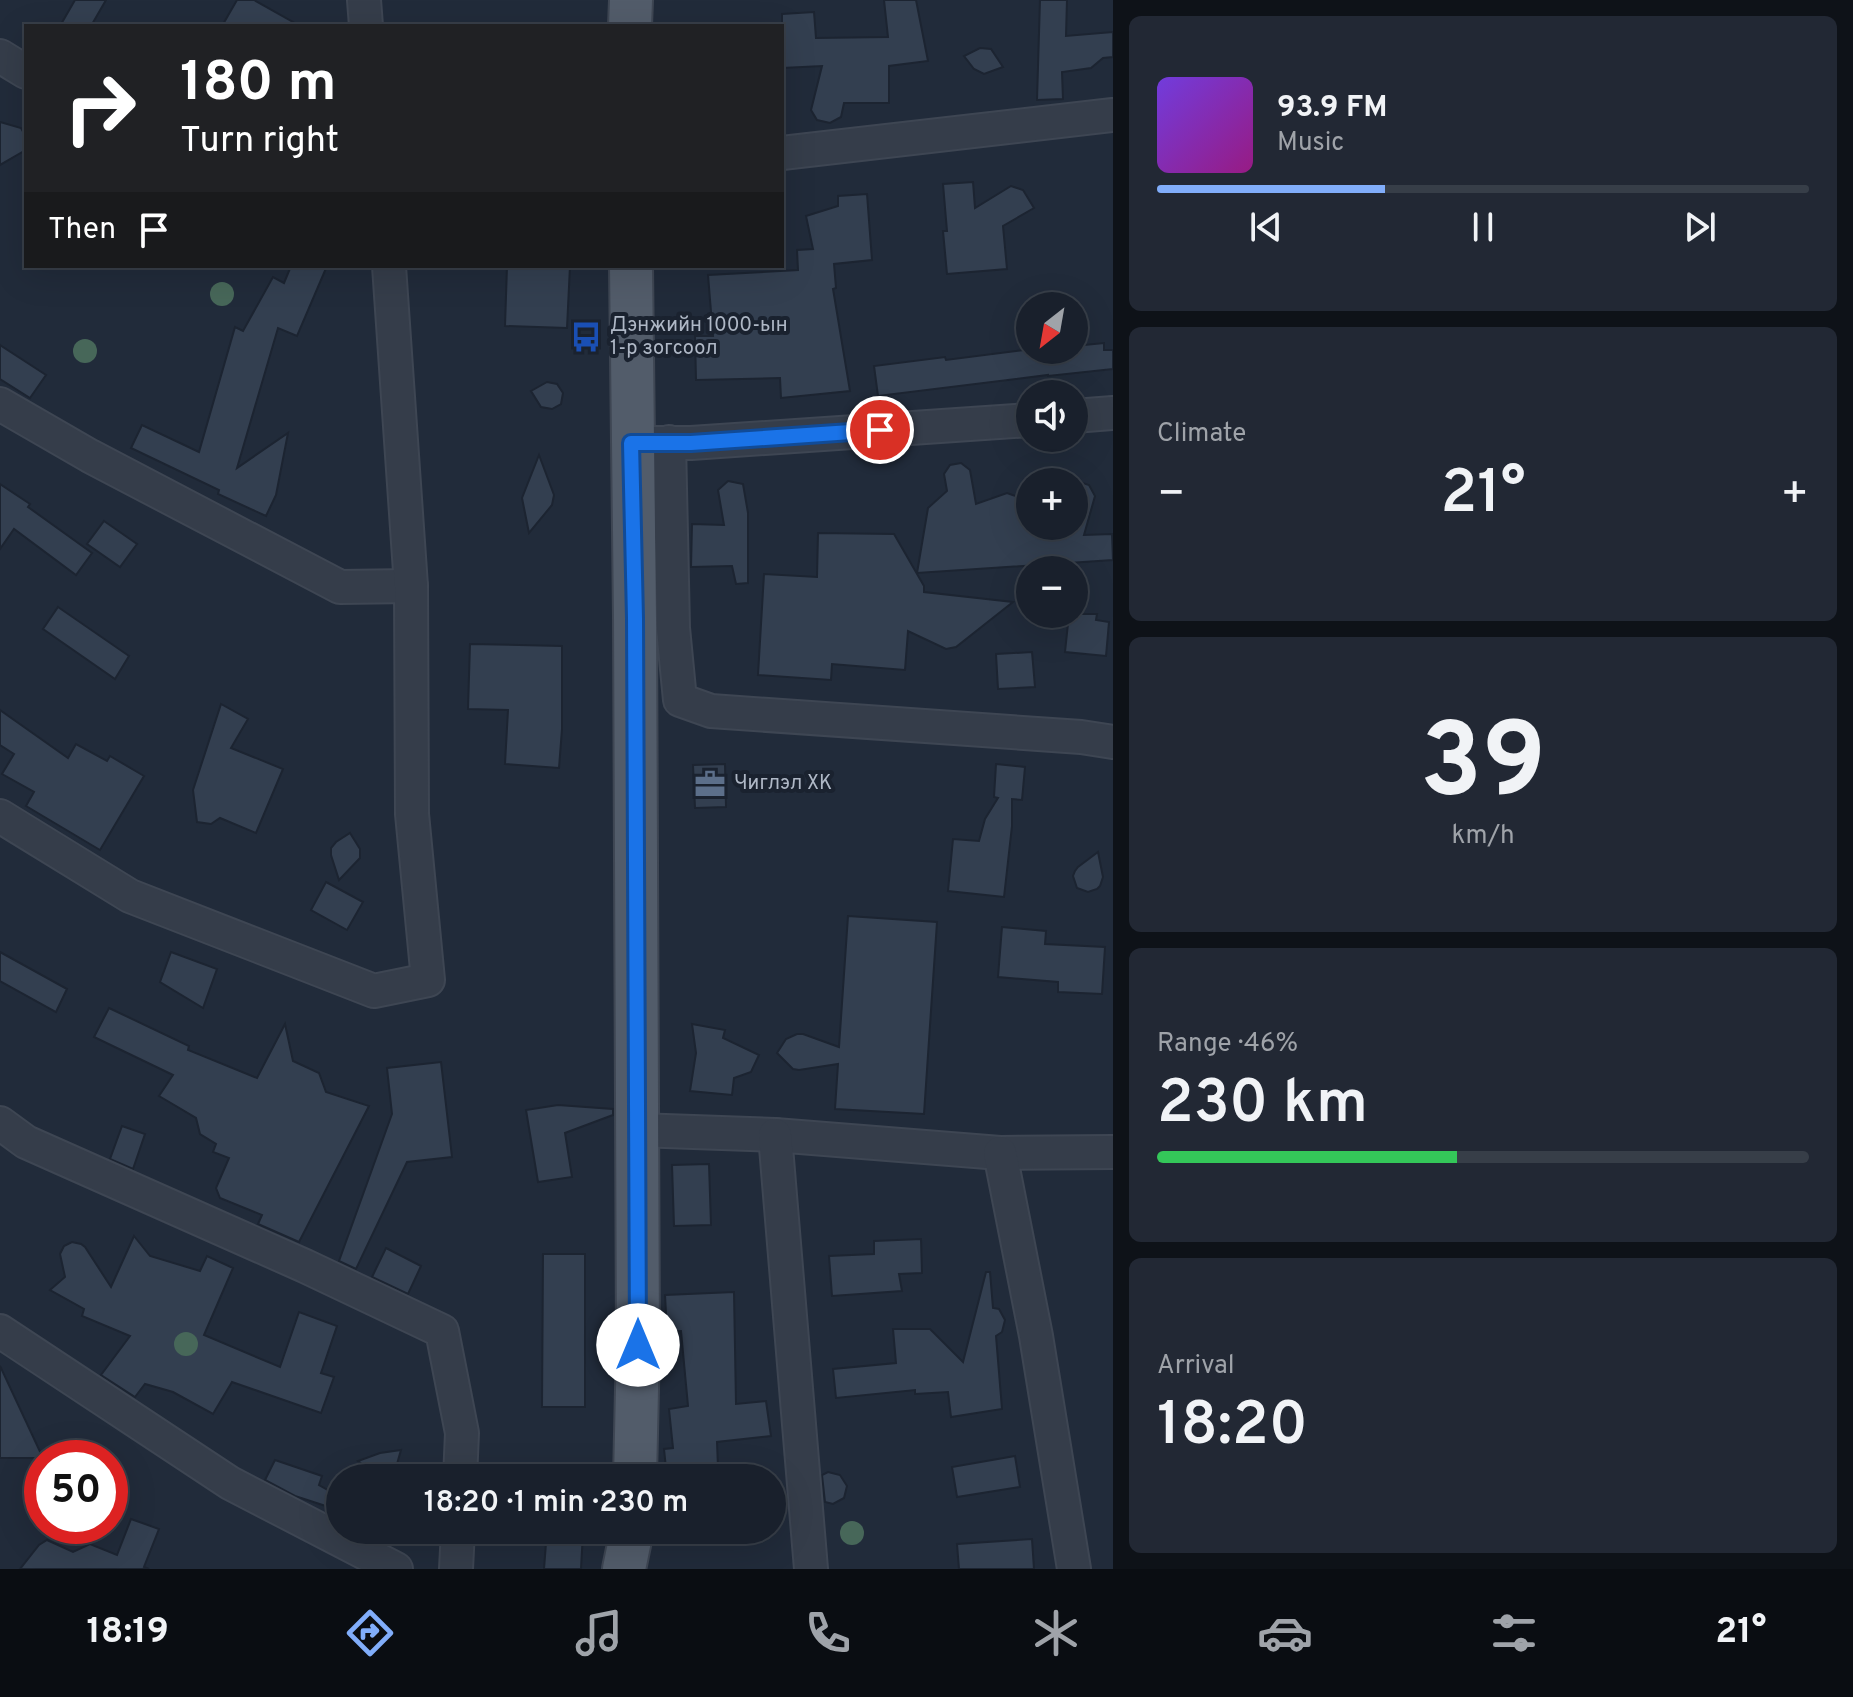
<!DOCTYPE html>
<html lang="en">
<head>
<meta charset="utf-8">
<style>
	body { margin:0; font-family:Overpass,sans-serif; background:#222834; color:#f1f3f6; height:100vh; display:flex; flex-direction:column; font-size:30px; white-space:nowrap }
	* { box-sizing:border-box; margin:0 }
	p { font-size:26px; color:#9fa3a9 }
	.icon { flex:none; width:44px; height:44px; fill:none; stroke:currentColor; stroke-width:2; stroke-linecap:round; stroke-linejoin:round }
	.map { position:relative; flex:1; overflow:hidden }
	.panel { display:flex; flex-direction:column; gap:16px; padding:16px; background:#0e1218; width:740px }
	.panel>* { flex:none }
	.hud { position:absolute; left:24px; top:24px; width:760px; height:244px; border-radius:0px; box-shadow:0 8px 32px #0002,0 0 0 2px #373e48; background:#202124; color:#fff; overflow:hidden }
	.needle { width:52px; rotate:211deg }
	.controls { position:absolute; left:1016px; top:292px; display:grid; gap:16px }
	.controls a { display:grid; place-items:center; width:72px; height:72px; border-radius:50%; background:#19202c; box-shadow:0 8px 32px #0002,0 0 0 2px #373e48; font-size:40px }
	.speed { position:absolute; left:24px; top:1440px; display:flex; gap:16px; font-size:40px; font-weight:700; text-align:center }
	.speed>* { display:grid; place-content:center; width:104px; height:104px; border-radius:50%; background:#19202c; box-shadow:0 8px 32px #0002,0 0 0 2px #373e48; line-height:1 }
	.speed .limit { border:12px solid #d22; background:#fff; color:#111 }
	.pin { position:absolute; display:grid; place-items:center; width:68px; height:68px; color:#fff; margin:-34px; border:4px solid #fff; border-radius:50%; box-shadow:0 2px 8px #0007 }
	.me { position:absolute; width:88px; margin:-44px; rotate:0deg; stroke-linejoin:round; filter:drop-shadow(0 0 6px #0008) }
	.turn { display:flex; align-items:center; gap:28px; height:168px; padding:0 24px; font-size:36px }
	.turn .icon { width:104px; height:104px; stroke-width:2.5 }
	.turn b { display:block; font-size:56px; line-height:68px }
	.then { display:flex; align-items:center; height:76px; padding:0 24px; background:#0003; gap:16px; font-size:30px }
	.big { font-size:60px; font-weight:600; line-height:1.1 }
	.panel .widget { flex:1; display:flex; flex-direction:column; justify-content:center; gap:12px; min-width:0; padding:0 28px; border-radius:12px; background:#222834 }
	.panel .dial { align-items:center; gap:0 }
	.dial b { font-size:104px; line-height:1 }
	.song { display:flex; align-items:center; gap:24px }
	.cover { width:96px; height:96px; border-radius:12px; background:linear-gradient(135deg,hsl(260 70% 55%),hsl(310 70% 35%)) }
	.played { height:8px; border-radius:4px; background:linear-gradient(90deg,#81adfa 35%,#373e48 35%) }
	.keys { display:flex; justify-content:space-around; direction:ltr }
	.heat { display:flex; justify-content:space-between; align-items:center; font-size:44px; direction:ltr }
	.charge { height:12px; border-radius:6px; background:linear-gradient(90deg,#34c759 46%,#373e48 0) }
	.trip { position:absolute; left:326px; top:1464px; width:460px; height:80px; border-radius:40px; background:#19202c; box-shadow:0 8px 32px #0002,0 0 0 2px #373e48; font-weight:600; line-height:80px; text-align:center }
	.tabs { display:flex; height:128px; justify-content:space-around; align-items:center; background:#0a0d12; color:#9fa3a9 }
	.tabs .icon { width:56px; height:56px }
	.tabs .current { color:#81adfa }
	.tabs b { font-size:36px; color:#f1f3f6 }
	main { display:flex; flex:1; min-height:0 }
	.map>svg:first-child { display:block }
	.building { fill:#333f50; stroke:#1c2431; stroke-width:2 }
	.lines { fill:none; stroke-linecap:round; stroke-linejoin:round }
	.minor-casing { stroke:#3e4653; stroke-width:36 }
	.major-casing { stroke:#3e4653; stroke-width:46 }
	.minor { stroke:#353d4a; stroke-width:32 }
	.major { stroke:#525c6a; stroke-width:42 }
	.tree { fill:#476759 }
	.route-casing { stroke:#114b97; stroke-width:20 }
	.route { stroke:#1a73e8; stroke-width:14 }
	.labels { text-anchor:middle; dominant-baseline:central; stroke-width:8; stroke-linejoin:round; paint-order:stroke }
	.poi-label { font-size:20px; fill:#afb8c6; stroke:#1a222f; text-anchor:start }
</style>
</head>
<body>
<main>
<div class="map">
<svg width="1113" height="1569" viewBox="0 0 1113 1569">
	<rect width="100%" height="100%" fill="#212b3a"/>
	<g class="building">
		<polygon points="75,0 106,0 91,26 60,26"/>
		<polygon points="237,0 254,0 300,26 222,26"/>
		<polygon points="884,0 916,0 928,61 889,66 889,103 844,103 841,117 830,123 817,120 811,110 822,66 782,68 782,14 814,12 816,38 888,37"/>
		<polygon points="1040,0 1067,0 1066,36 1113,32 1113,57 1103,58 1091,68 1062,72 1063,99 1037,100"/>
		<polygon points="980,48 991,49 1003,67 984,74 974,69 964,56"/>
		<polygon points="0,122 21,128 26,137 24,151 0,165"/>
		<polygon points="973,182 975,208 1011,186 1023,190 1034,208 1003,226 1007,269 947,274 943,231 947,231 943,184"/>
		<polygon points="867,194 872,260 834,264 836,288 833,289 850,391 781,398 780,378 696,380 695,336 713,336 708,275 798,270 797,250 813,249 806,216 838,206 838,196"/>
		<polygon points="291,266 327,266 297,336 278,328 237,468 288,433 276,495 266,516 218,494 219,490 131,448 142,425 199,452 235,327 243,331 273,277 284,283"/>
		<polygon points="507,266 570,266 567,328 505,326"/>
		<polygon points="1104,343 1104,350 1113,350 1113,369 1048,376 1048,375 878,396 874,366 945,357 946,360 1024,350 1074,350 1074,346"/>
		<polygon points="0,345 46,375 30,398 0,379"/>
		<polygon points="547,382 557,384 563,393 561,404 552,409 541,407 531,391"/>
		<polygon points="539,455 554,495 552,505 529,533 522,498"/>
		<polygon points="961,463 970,470 976,504 1007,493 1030,501 1030,526 1074,526 1074,483 1077,481 1089,485 1095,496 1084,535 1112,534 1113,560 917,573 928,508 947,491 944,474 950,465"/>
		<polygon points="728,481 743,484 748,513 748,583 736,584 732,566 691,567 692,524 724,525 718,490"/>
		<polygon points="0,484 30,504 28,507 92,553 76,575 14,529 0,549"/>
		<polygon points="104,521 137,544 120,567 87,544"/>
		<polygon points="818,533 894,534 924,586 924,592 1013,602 956,647 946,649 908,631 905,670 832,664 831,680 758,675 764,574 817,577"/>
		<polygon points="58,607 129,656 115,679 43,629"/>
		<polygon points="1069,614 1097,614 1096,620 1109,622 1106,656 1065,652"/>
		<polygon points="470,644 562,646 562,729 559,768 505,764 508,710 468,709"/>
		<polygon points="1032,652 1035,687 998,689 996,654"/>
		<polygon points="221,704 248,719 231,748 283,769 256,833 220,818 211,824 197,822 193,790"/>
		<polygon points="0,710 68,758 76,744 107,761 110,756 144,776 100,850 26,806 34,792 2,774 14,754 0,745"/>
		<polygon points="725,764 726,807 695,808 693,765"/>
		<polygon points="996,764 1025,767 1022,800 1012,799 1012,826 1004,897 948,891 953,839 979,841 985,819 998,798 994,797"/>
		<polygon points="350,833 360,849 360,858 339,880 331,855 331,848 336,842"/>
		<polygon points="1098,852 1103,877 1100,886 1097,889 1088,892 1077,888 1073,876 1075,871 1078,867"/>
		<polygon points="326,882 363,902 347,930 311,910"/>
		<polygon points="848,916 937,922 924,1114 835,1109 838,1064 799,1070 793,1069 777,1053 786,1039 797,1034 803,1034 839,1047"/>
		<polygon points="1002,927 1046,931 1045,944 1105,947 1102,994 1058,992 1058,982 998,977"/>
		<polygon points="0,952 67,989 56,1012 0,981"/>
		<polygon points="171,952 217,969 203,1008 160,982"/>
		<polygon points="109,1008 189,1046 188,1050 257,1078 285,1024 293,1061 319,1073 326,1092 369,1106 299,1242 258,1224 262,1215 220,1198 216,1188 229,1158 213,1152 216,1144 200,1134 196,1118 159,1096 173,1075 94,1037"/>
		<polygon points="692,1024 725,1030 723,1038 759,1055 751,1072 734,1078 732,1095 690,1091 696,1053"/>
		<polygon points="441,1062 452,1157 407,1162 356,1269 339,1261 392,1114 387,1068"/>
		<polygon points="558,1105 613,1109 613,1115 565,1133 572,1177 538,1182 526,1110"/>
		<polygon points="122,1126 145,1134 133,1169 110,1159"/>
		<polygon points="709,1164 711,1225 674,1226 672,1165"/>
		<polygon points="134,1236 150,1256 200,1271 207,1256 233,1268 204,1335 280,1367 299,1312 337,1326 321,1373 334,1377 321,1413 232,1382 213,1414 173,1392 145,1384 135,1397 101,1375 130,1336 82,1316 84,1309 50,1290 65,1277 60,1254 64,1246 72,1242 81,1244 85,1247 111,1287"/>
		<polygon points="921,1239 922,1273 899,1274 902,1291 832,1296 829,1256 874,1254 874,1241"/>
		<polygon points="386,1248 421,1266 408,1294 372,1277"/>
		<polygon points="543,1254 585,1254 585,1407 542,1407"/>
		<polygon points="986,1272 990,1272 993,1308 999,1309 1005,1320 1002,1332 996,1336 1002,1409 951,1417 948,1392 915,1394 915,1390 836,1398 833,1369 896,1363 893,1329 930,1329 963,1362"/>
		<polygon points="734,1292 736,1404 766,1401 771,1436 717,1442 718,1467 694,1469 695,1478 667,1478 664,1449 673,1448 669,1409 688,1406 681,1331 667,1332 665,1295"/>
		<polygon points="0,1366 43,1458 0,1458"/>
		<polygon points="401,1450 395,1471 387,1478 377,1476 358,1461 380,1453"/>
		<polygon points="1015,1456 1020,1487 957,1497 952,1467"/>
		<polygon points="275,1460 322,1476 319,1485 340,1497 338,1510 295,1496 265,1480"/>
		<polygon points="828,1472 840,1475 847,1486 844,1498 833,1504 825,1502 822,1475"/>
		<polygon points="131,1519 159,1529 144,1567 149,1569 20,1569 39,1545 47,1540 73,1552 90,1544 117,1555"/>
		<polygon points="547,1530 583,1532 581,1569 544,1569"/>
		<polygon points="1032,1539 1034,1569 959,1569 957,1544"/>
	</g>
	<g class="lines">
		<g class="minor-casing">
			<g id="minor">
				<polyline points="364,0 366,26"/>
				<polyline points="0,56 26,72"/>
				<polyline points="782,153 1113,115"/>
				<polyline points="0,404 90,456 340,587 411,586"/>
				<polyline points="1074,416 1113,413"/>
				<polyline points="669,442 673,628 680,700 711,711 1081,737 1113,742"/>
				<polyline points="650,443 691,443 1030,420"/>
				<polyline points="0,816 130,896 374,991 428,980 412,814 411,586 389,266"/>
				<polyline points="0,1123 26,1142 305,1266 442,1331 462,1433 460,1478"/>
				<polyline points="637,1130 775,1135 1000,1153 1113,1152"/>
				<polyline points="775,1135 811,1569"/>
				<polyline points="1000,1153 1036,1336 1074,1569"/>
				<polyline points="0,1331 230,1483 396,1569"/>
				<polyline points="456,1569 458,1530"/>
			</g>
		</g>
		<g class="major-casing">
			<g id="major">
				<polyline points="630,26 631,0"/>
				<polyline points="631,266 635,618 638,1345 635,1478"/>
				<polyline points="624,1569 632,1530"/>
			</g>
		</g>
		<use href="#minor" class="minor"/>
		<use href="#major" class="major"/>
	</g>
	<g class="tree">
		<circle cx="222" cy="294" r="12"/>
		<circle cx="85" cy="351" r="12"/>
		<circle cx="186" cy="1344" r="12"/>
		<circle cx="852" cy="1533" r="12"/>
	</g>
	<g class="lines">
		<g class="route-casing">
			<polyline id="route" points="638,1345 635,618 631,443 691,443 880,430"/>
		</g>
		<use href="#route" class="route"/>
	</g>
	<defs>
		<g id="bus-bare" transform="scale(2.4)"><path d="M-5-6H5V4H4V6H2V4H-2V6H-4V4H-5ZM-3.5-4V0h7V-4ZM-3.5 1.2v1.5H-2V1.2ZM2 1.2v1.5H3.5V1.2Z" fill="#1a4fb4" stroke="#1a222f" stroke-width="2.5" paint-order="stroke"/></g>
		<g id="office-bare" transform="scale(2.4)"><path d="M-6-3h4V-5.5h4V-3h4V5H-6ZM-1-4.5V-3h2v-1.5ZM-6 0V1H6V0Z" fill="#5c6f8a" stroke="#1a222f" stroke-width="2.5" paint-order="stroke"/></g>
	</defs>
	<g fill-rule="evenodd">
		<use href="#bus-bare" x="586" y="337"/>
		<use href="#office-bare" x="710" y="784"/>
	</g>
	<g class="labels">
		<g class="poi-label">
			<text x="610" y="326">Дэнжийн 1000-ын<tspan x="610" dy="23">1-р зогсоол</tspan></text>
			<text x="734" y="784">Чиглэл ХК</text>
		</g>
	</g>
</svg>
<div class="controls">
<a><svg class="needle" viewBox="-14 -14 28 28"><path d="M0-13l5 13h-10z" fill="#e53935"/><path d="M0 13l5-13h-10z" fill="#9fa3a9"/></svg></a>
<a><svg class="icon" aria-label="sound" viewBox="0 0 24 24"><path d="M4 9h4l5-4v14l-5-4H4zM17 9q2 3 0 6"/></svg></a>
<a>+</a>
<a>−</a>
</div>
<div class="speed"><div class="limit">50</div></div>
<div class="pin" style="left:880px;top:430px;background:#d93025"><svg class="icon" aria-label="arrive" viewBox="0 0 24 24"><path d="M6 21V4h12l-3 4 3 4H6"/></svg></div>
<svg class="me" style="left:638px;top:1345px" viewBox="-20 -20 40 40"><circle r="19" fill="#fff"/><path d="M0-13L10 11 0 6-10 11z" fill="#1a73e8"/></svg>
<div class="trip">18:20 · 1 min · 230 m</div>
<div class="hud">
<div class="turn"><svg class="icon" aria-label="right" viewBox="0 0 24 24"><path d="M7 20v-9h11M14 6l5 5-5 5"/></svg><div><b>180 m</b>Turn right</div></div>
<div class="then">Then<svg class="icon" aria-label="arrive" viewBox="0 0 24 24"><path d="M6 21V4h12l-3 4 3 4H6"/></svg></div>
</div>
</div>
<section class="panel">
<div class="widget">
<div class="song"><i class="cover"></i><div><b>93.9 FM</b><p>Music</p></div></div>
<div class="played"></div>
<div class="keys"><svg class="icon" aria-label="previous" viewBox="0 0 24 24"><path d="M18 5L8 12l10 7zM5 5v14"/></svg><svg class="icon" aria-label="pause" viewBox="0 0 24 24"><path d="M8 5v14M16 5v14"/></svg><svg class="icon" aria-label="next" viewBox="0 0 24 24"><path d="M6 5l10 7-10 7zM19 5v14"/></svg></div>
</div>
<div class="widget"><p>Climate</p>
<div class="heat"><a>−</a><b class="big">21°</b><a>+</a></div>
</div>
<div class="widget dial"><b>39</b><p>km/h</p></div>
<div class="widget"><p>Range · 46%</p><b class="big">230 km</b><div class="charge"></div></div>
<div class="widget"><p>Arrival</p><b class="big">18:20</b></div>
</section>
</main>
<nav class="tabs">
<b>18:19</b>
<svg class="icon current" aria-label="directions" viewBox="0 0 24 24"><path d="M12 3l9 9-9 9-9-9zM9 14v-3h6M13 9l2 2-2 2"/></svg>
<svg class="icon" aria-label="music" viewBox="0 0 24 24"><path d="M9 18V5l10-2v13"/><circle cx="6" cy="18" r="3"/><circle cx="16" cy="16" r="3"/></svg>
<svg class="icon" aria-label="phone" viewBox="0 0 24 24"><path d="M5 4h4l2 5-3 2q2 4 5 5l2-3 5 2v4C11 20 4 13 5 4z"/></svg>
<svg class="icon" aria-label="climate" viewBox="0 0 24 24"><path d="M12 3v18M4 7l16 10M4 17L20 7"/></svg>
<svg class="icon" aria-label="car" viewBox="0 0 24 24"><path d="M5 17H2v-5l4-1 3-4h7l3 4 3 1v5h-3M9 17h6M6 11h13"/><circle cx="7" cy="17" r="2"/><circle cx="17" cy="17" r="2"/></svg>
<svg class="icon" aria-label="filters" viewBox="0 0 24 24"><path d="M4 7h16M4 17h16"/><circle cx="9" cy="7" r="2"/><circle cx="15" cy="17" r="2"/></svg>
<b>21°</b>
</nav>
</body>
</html>
